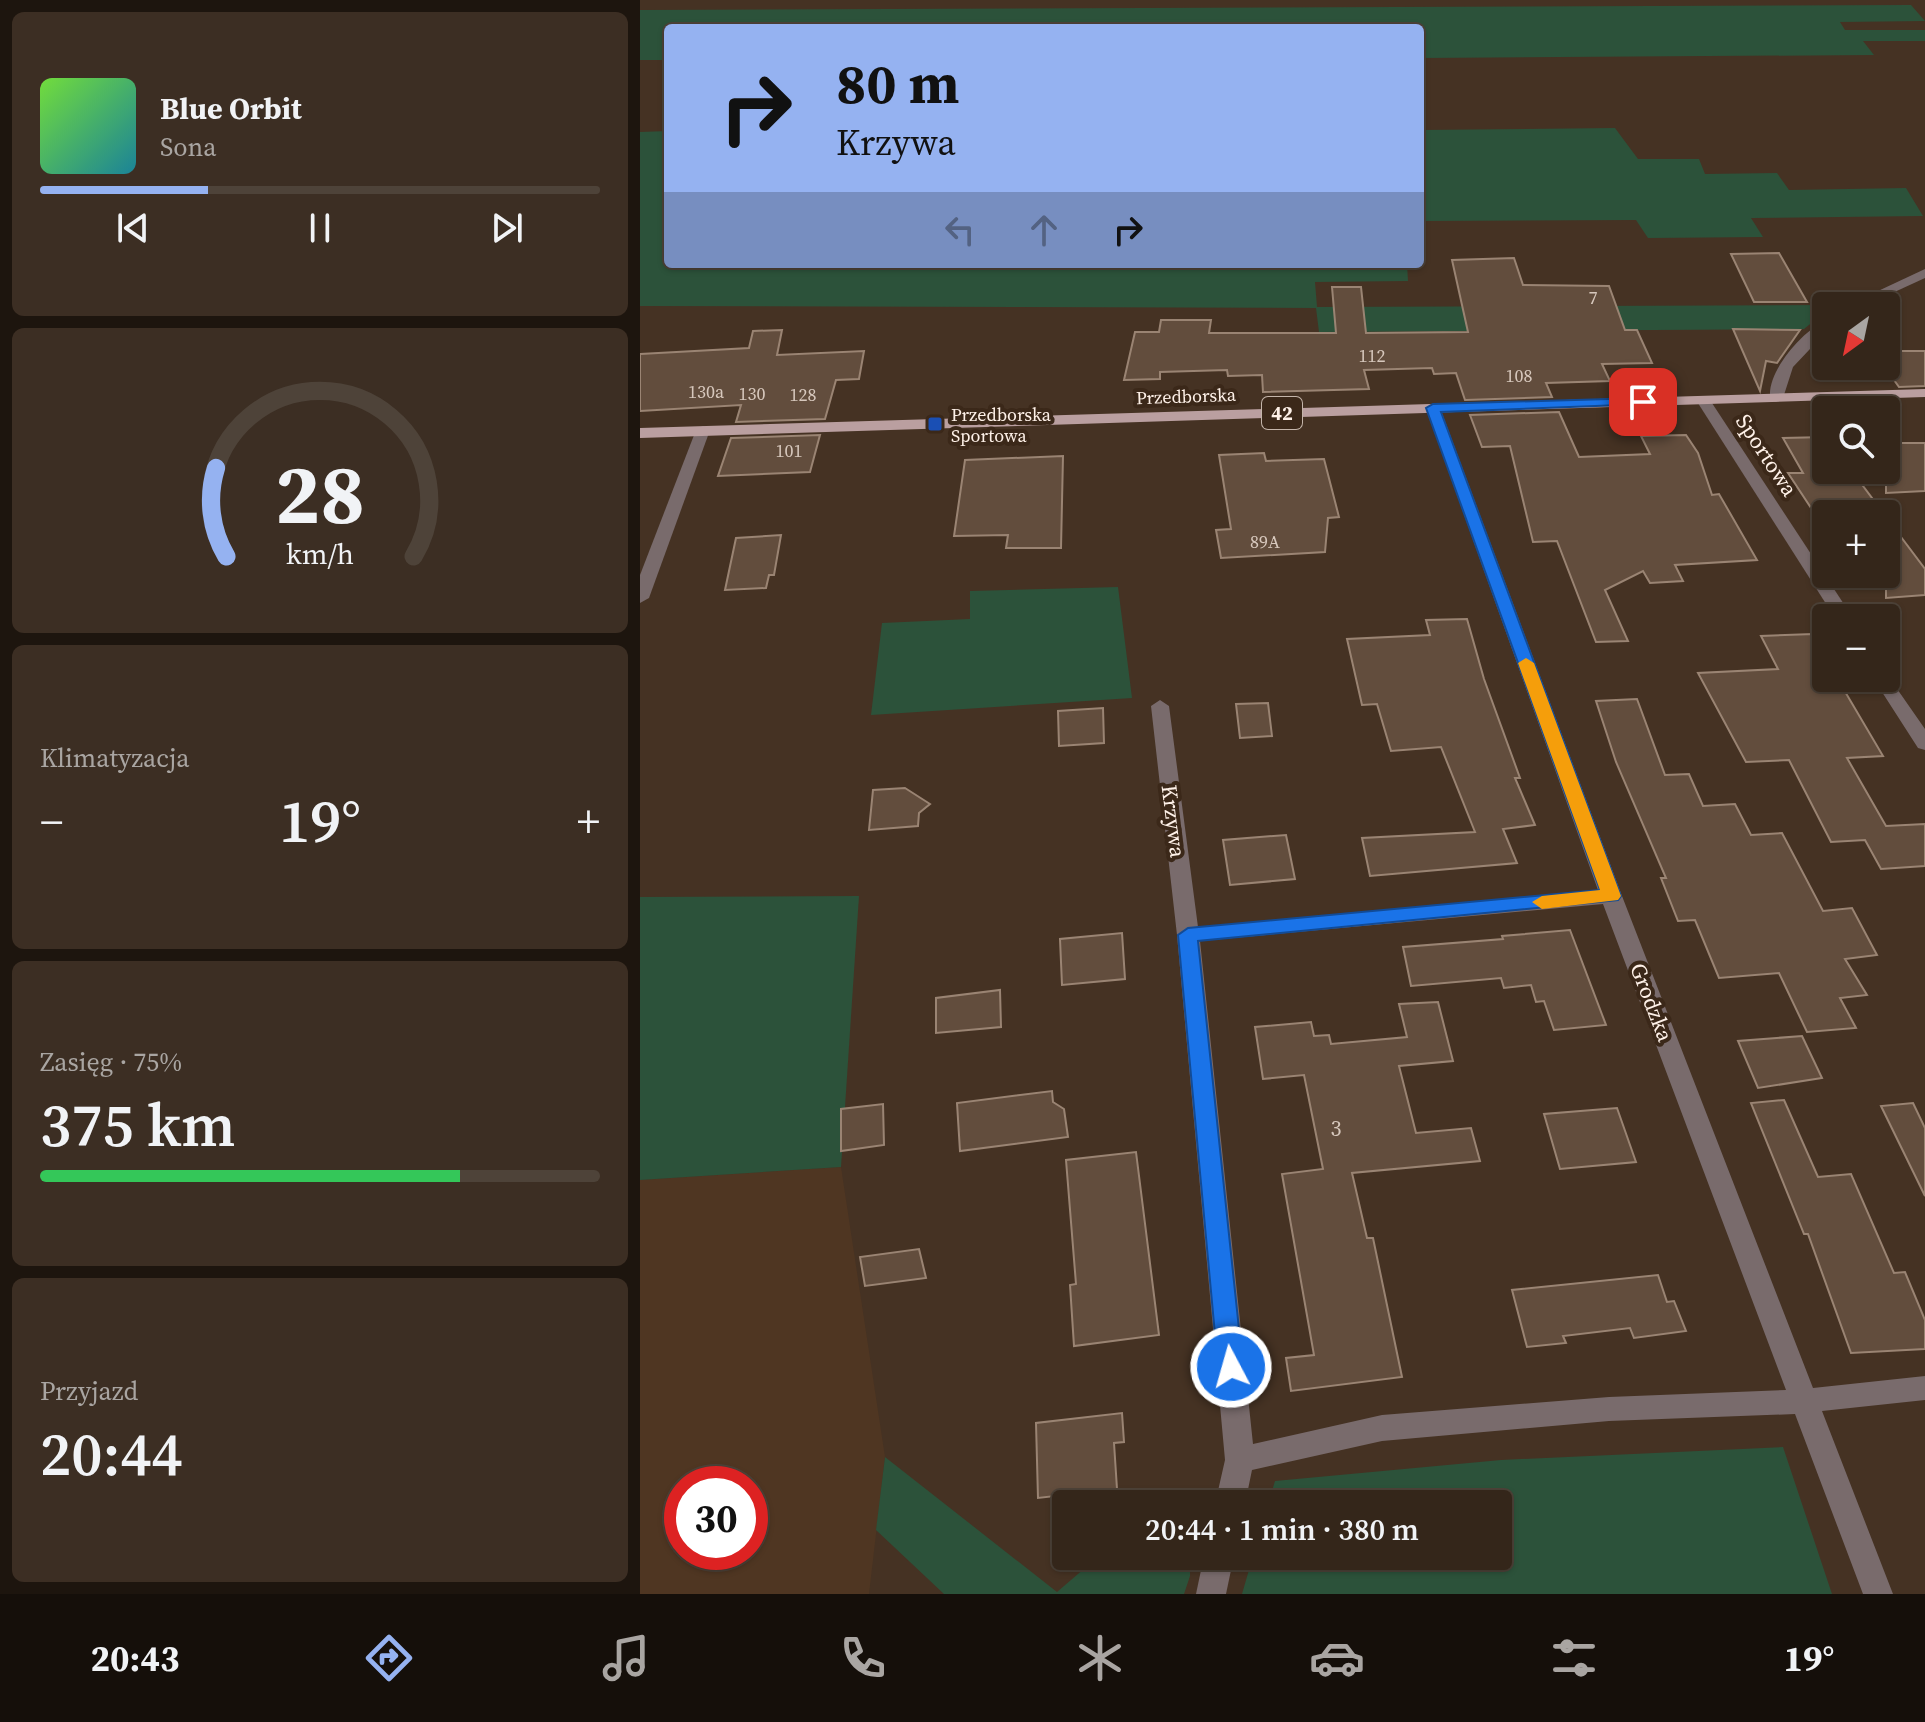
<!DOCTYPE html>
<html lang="pl">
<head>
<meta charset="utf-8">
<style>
	body { margin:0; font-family:"Source Serif 4",serif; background:#3c2e23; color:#f1f3f6; height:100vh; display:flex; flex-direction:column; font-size:30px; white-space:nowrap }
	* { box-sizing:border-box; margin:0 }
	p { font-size:26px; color:#a9a5a2 }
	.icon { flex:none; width:44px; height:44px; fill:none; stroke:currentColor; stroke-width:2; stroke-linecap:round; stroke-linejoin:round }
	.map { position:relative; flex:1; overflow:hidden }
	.panel { display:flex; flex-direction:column; gap:12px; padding:12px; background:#1d150e; width:640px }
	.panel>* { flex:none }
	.banner { position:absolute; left:24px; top:24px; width:760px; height:244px; border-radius:8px; box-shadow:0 2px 6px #0004,0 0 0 2px #4e4339; background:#95b2f1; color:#111; overflow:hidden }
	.needle { width:52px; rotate:213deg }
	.controls { position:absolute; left:1172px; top:292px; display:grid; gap:16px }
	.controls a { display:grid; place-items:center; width:88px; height:88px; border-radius:8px; background:#34261a; box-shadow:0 2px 6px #0004,0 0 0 2px #4e4339; font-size:40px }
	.speed { position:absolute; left:24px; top:1466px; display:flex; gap:16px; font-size:40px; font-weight:700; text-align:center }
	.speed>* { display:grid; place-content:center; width:104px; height:104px; border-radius:50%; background:#34261a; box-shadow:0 2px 6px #0004,0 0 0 2px #4e4339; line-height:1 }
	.speed .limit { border:12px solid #d22; background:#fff; color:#111 }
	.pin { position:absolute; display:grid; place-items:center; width:68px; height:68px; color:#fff; margin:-34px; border-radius:16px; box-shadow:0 4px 12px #0006 }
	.me { position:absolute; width:88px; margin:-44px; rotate:354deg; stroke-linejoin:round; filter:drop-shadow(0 0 6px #0008) }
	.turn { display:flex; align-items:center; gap:28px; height:168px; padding:0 40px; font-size:36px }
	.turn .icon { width:104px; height:104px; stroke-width:2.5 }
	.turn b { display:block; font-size:56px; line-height:68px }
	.lanes { display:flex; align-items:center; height:76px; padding:0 40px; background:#0003; justify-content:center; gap:40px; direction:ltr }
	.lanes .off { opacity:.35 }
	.big { font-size:60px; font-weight:600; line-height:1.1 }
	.panel .tile { flex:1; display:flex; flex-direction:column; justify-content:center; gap:12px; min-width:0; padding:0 28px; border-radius:12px; background:#3c2e23 }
	.panel .dial { align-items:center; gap:0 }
	.dial svg { height:208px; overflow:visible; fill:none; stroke:#4e4339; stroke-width:7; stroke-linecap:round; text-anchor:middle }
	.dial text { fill:#f1f3f6; stroke:none }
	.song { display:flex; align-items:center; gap:24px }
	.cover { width:96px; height:96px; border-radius:12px; background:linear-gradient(135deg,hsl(100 70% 55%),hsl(190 70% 35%)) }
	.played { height:8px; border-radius:4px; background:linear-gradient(90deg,#95b2f1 30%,#4e4339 30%) }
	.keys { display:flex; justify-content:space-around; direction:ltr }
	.heat { display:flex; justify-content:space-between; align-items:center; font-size:44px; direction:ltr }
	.charge { height:12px; border-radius:6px; background:linear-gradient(90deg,#34c759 75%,#4e4339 0) }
	.trip { position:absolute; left:412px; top:1490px; width:460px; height:80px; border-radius:8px; background:#34261a; box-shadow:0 2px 6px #0004,0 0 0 2px #4e4339; font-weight:600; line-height:80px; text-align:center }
	.menu { display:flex; height:128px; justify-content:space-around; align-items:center; background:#150f0a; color:#a9a5a2 }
	.menu .icon { width:56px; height:56px }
	.menu .current { color:#95b2f1 }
	.menu b { font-size:36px; color:#f1f3f6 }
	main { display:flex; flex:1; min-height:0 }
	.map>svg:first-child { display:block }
	.built { fill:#4f3622; fill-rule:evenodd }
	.green { fill:#2c523a }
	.building { fill:#624d3d; stroke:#9a8473; stroke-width:2 }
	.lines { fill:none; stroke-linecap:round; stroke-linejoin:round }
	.minor { fill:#796b6c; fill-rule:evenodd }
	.major { fill:#ba9fa0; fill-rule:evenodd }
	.route { fill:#1a73e8; stroke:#114b97; stroke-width:2 }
	.slow { fill:#f59e0b }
	.transit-dot { fill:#1a4fb4; stroke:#3b2819; stroke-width:3 }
	.labels { text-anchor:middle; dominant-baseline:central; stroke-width:8; stroke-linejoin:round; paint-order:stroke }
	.number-label { font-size:18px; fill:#d7c8bd }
	.far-street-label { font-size:18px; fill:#fef1e8; stroke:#3b2819 }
	.far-poi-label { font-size:18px; fill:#fef1e8; stroke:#3b2819; text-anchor:start }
	.shield { fill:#3b2819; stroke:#c4b5aa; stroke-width:2 }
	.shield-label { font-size:20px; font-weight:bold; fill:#fef1e8 }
	.street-label { font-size:22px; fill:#fef1e8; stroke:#3b2819 }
	.near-number-label { font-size:22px; fill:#d7c8bd }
</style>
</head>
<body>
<main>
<section class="panel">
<div class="tile">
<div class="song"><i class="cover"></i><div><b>Blue Orbit</b><p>Sona</p></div></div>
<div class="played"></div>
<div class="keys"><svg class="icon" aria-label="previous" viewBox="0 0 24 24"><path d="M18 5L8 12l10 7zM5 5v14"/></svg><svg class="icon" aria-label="pause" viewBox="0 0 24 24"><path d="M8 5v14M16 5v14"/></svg><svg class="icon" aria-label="next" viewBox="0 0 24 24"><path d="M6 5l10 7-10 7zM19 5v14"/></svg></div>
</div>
<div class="tile dial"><svg viewBox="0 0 100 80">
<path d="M14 69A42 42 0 1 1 86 69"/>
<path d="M14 69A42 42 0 0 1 10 35" stroke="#95b2f1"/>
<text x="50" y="56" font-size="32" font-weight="700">28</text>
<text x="50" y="72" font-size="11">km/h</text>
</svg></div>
<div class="tile"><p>Klimatyzacja</p>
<div class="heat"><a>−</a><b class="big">19°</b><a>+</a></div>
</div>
<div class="tile"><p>Zasięg · 75%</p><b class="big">375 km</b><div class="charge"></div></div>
<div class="tile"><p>Przyjazd</p><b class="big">20:44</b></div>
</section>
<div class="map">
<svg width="1285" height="1594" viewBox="0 0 1285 1594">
	<rect width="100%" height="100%" fill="#453223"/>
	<path class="built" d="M201 1167 245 1457 229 1594H0V1180ZM42 1484H110V1552H42Z"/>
	<g class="green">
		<polygon points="1271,5 1285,21 1200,22 1205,30 1285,30 1285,41 1223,41 1234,55 780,58 780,28 28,28 28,60 0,60 0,10"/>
		<polygon points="975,128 998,159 1059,159 1065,174 1137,173 1149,190 1266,188 1283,216 1111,218 1123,237 1008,238 996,220 780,221 780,130"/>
		<polygon points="28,131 28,264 767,264 768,281 675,282 677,307 1194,305 1186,306 1186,311 1164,329 679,332 676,308 0,306 0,132"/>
		<polygon points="478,587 492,698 231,715 242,623 330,619 330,591"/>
		<polygon points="219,896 201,1167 0,1180 0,897"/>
		<polygon points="1143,1447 1192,1594 602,1594 613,1556 858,1556 858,1504 628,1504 635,1481 861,1460"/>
		<polygon points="245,1457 417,1592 459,1556 550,1556 550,1576 544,1594 304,1594 236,1530"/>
	</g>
	<g class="building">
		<polygon points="1139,253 1167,302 1114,302 1091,254"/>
		<polygon points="874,258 883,285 969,286 985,330 997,330 1012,363 962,364 970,381 906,383 912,397 825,400 816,373 794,374 792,368 724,370 729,389 623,392 622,375 588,376 587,370 520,372 520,379 484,380 495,332 519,332 521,320 571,320 569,333 696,333 692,287 721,287 726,333 828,332 812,260"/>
		<polygon points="1093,329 1160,330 1137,363 1126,361 1120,391"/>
		<polygon points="142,330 137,355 224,351 219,379 196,380 185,419 96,422 101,405 0,411 0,354 109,348 113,331"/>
		<polygon points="1246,351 1285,351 1285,386 1259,387 1244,366"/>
		<polygon points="919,412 939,457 1010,454 1001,436 1046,435 1058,453 1072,495 1079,494 1117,560 1035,565 1043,581 1010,583 1003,571 965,590 988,641 956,642 917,541 893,542 870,446 842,447 830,415"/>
		<polygon points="180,435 170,472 78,476 91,438"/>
		<polygon points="1186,437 1186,470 1211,470 1244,514 1175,514 1148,473 1163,473 1143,438"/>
		<polygon points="1246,443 1285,443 1285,491 1246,493"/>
		<polygon points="624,453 626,461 684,459 699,517 688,518 685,552 581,558 576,530 591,529 579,455"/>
		<polygon points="423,456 421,548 366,548 368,535 314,536 325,460"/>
		<polygon points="1246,517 1285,569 1285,595 1246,598"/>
		<polygon points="141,535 134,575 129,575 126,588 85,590 96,538"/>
		<polygon points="827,619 844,679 880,778 875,778 895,825 863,829 877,863 730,876 722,838 835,832 801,747 751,751 737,704 722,705 707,639 790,635 786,620"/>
		<polygon points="1173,634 1186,658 1186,678 1197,678 1243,756 1207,758 1246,826 1285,824 1285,866 1241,869 1225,840 1191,842 1149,760 1106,762 1058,673 1138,669 1121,636"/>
		<polygon points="997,699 1025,775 1049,774 1063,806 1095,804 1111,835 1142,833 1183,911 1212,908 1237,955 1205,959 1227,995 1200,998 1216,1028 1167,1032 1139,973 1079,978 1055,920 1038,921 1021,878 1026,878 976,762 956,701"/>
		<polygon points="628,703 632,736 600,738 596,704"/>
		<polygon points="463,708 464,743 419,746 418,711"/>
		<polygon points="265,788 290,804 279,813 278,826 229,830 233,790"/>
		<polygon points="646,835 655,879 590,885 583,840"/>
		<polygon points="930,930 966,1025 914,1030 904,1001 896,1002 891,985 864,988 861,978 771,986 763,947 863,939 862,936"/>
		<polygon points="482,933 485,979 422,985 420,939"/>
		<polygon points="360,990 361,1027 296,1033 296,998"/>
		<polygon points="798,1002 813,1061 759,1066 776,1133 831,1128 840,1161 712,1173 727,1238 733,1238 762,1377 651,1391 646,1358 674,1355 642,1174 683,1169 664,1075 623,1079 615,1027 671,1022 674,1036 689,1035 691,1044 767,1037 759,1004"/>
		<polygon points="1162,1036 1182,1078 1118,1088 1098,1041"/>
		<polygon points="412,1091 413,1102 424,1109 428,1137 320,1151 317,1103"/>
		<polygon points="1144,1100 1178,1177 1211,1174 1254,1273 1265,1272 1285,1320 1285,1349 1211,1353 1168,1234 1164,1234 1111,1103"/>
		<polygon points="1273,1103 1285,1128 1285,1196 1241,1106"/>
		<polygon points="243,1104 244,1145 201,1151 201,1109"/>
		<polygon points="977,1108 996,1162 920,1169 904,1114"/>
		<polygon points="496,1152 519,1335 434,1346 430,1285 436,1284 426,1160"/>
		<polygon points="279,1249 286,1278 225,1286 220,1257"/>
		<polygon points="1018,1275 1027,1302 1034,1301 1046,1331 994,1338 990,1328 923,1336 926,1343 887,1347 872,1290"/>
		<polygon points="482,1413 484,1442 474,1443 477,1489 398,1498 396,1423"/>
	</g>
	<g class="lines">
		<g class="minor">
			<polygon points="1285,269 1285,278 1224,306 1206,306"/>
			<path d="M1186 321V332L1153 367 1143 398 1136 402 1131 401C1123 376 1163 329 1186 321Z"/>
			<polygon points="1063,396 1070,400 1213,618 1195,618 1056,400"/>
			<path d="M793 404 800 408 982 896 1173 1388 1285 1376V1400L1182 1411 1253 1594H1223L1155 1414 969 1421 742 1441 612 1470 605 1504H575L585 1460 537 935 511 706 520 700 529 706 558 927 958 890 786 408ZM963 904 1146 1390 969 1397 742 1415 613 1444 560 941Z"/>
			<polygon points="63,426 70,430 9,598 0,603 0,575 56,430"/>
			<polygon points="1246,673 1285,729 1285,750 1278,748 1233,678 1246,678"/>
			<polygon points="564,1556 594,1556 586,1594 556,1594"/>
		</g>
		<polygon class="major" points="1285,389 1285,397 0,438 0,428"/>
	</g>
	<polygon class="route" points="1003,398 1007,399 1007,404 801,412 981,896 978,900 558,941 603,1367 600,1375 591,1378 582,1375 578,1367 538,935 548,928 960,890 786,408 793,404"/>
	<polygon class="slow" points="886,658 894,663 981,896 978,900 902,909 892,902 902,896 960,890 878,663"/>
	<rect class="transit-dot" x="287" y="416" width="16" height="16" rx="4"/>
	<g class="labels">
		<g class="number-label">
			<text x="953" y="297">7</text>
			<text x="732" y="355">112</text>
			<text x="879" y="375">108</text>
			<text x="66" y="391">130a</text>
			<text x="112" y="393">130</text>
			<text x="163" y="394">128</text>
			<text x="149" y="450">101</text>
			<text x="625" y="541">89A</text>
		</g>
		<g class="far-street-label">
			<text transform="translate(546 396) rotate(-2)">Przedborska</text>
		</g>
		<g class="far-poi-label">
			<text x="311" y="414">Przedborska<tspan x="311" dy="21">Sportowa</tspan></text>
		</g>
		<rect class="shield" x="622" y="397" width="40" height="32" rx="6"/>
		<g class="shield-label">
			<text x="642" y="413">42</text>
		</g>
		<g class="street-label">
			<text transform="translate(1127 455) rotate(57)">Sportowa</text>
			<text transform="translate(534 821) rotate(83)">Krzywa</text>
			<text transform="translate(1012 1002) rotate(69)">Grodzka</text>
		</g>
		<g class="near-number-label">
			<text x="696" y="1128">3</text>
		</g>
	</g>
</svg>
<div class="controls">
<a><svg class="needle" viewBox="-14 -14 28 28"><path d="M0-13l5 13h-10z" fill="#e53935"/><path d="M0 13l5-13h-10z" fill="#a9a5a2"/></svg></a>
<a><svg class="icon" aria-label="search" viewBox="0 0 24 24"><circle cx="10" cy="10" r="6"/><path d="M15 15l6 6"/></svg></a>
<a>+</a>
<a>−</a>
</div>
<div class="speed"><div class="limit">30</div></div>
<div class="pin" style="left:1003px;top:402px;background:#d93025"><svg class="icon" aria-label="arrive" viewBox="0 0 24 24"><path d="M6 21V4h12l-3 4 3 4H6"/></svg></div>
<svg class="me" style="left:591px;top:1367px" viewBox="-20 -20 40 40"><circle r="17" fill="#1a73e8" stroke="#fff" stroke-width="3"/><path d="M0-11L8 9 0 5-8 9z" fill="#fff"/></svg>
<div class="trip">20:44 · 1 min · 380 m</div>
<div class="banner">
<div class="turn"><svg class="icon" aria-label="right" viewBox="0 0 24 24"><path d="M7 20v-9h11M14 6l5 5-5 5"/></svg><div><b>80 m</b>Krzywa</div></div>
<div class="lanes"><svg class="icon off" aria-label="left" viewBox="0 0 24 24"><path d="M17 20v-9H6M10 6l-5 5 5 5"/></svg><svg class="icon off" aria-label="ahead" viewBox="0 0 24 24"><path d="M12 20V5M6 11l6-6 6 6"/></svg><svg class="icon" aria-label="right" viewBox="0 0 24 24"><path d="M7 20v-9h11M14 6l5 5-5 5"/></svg></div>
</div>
</div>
</main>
<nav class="menu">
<b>20:43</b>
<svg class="icon current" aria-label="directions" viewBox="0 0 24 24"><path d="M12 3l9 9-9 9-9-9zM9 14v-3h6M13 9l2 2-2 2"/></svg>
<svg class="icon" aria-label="music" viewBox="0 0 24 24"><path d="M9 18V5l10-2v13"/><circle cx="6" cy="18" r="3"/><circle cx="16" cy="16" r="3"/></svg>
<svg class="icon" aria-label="phone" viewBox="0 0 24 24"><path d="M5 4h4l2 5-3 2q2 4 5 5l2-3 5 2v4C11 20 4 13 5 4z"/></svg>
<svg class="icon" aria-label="climate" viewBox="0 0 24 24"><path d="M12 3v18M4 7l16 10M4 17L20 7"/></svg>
<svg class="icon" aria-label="car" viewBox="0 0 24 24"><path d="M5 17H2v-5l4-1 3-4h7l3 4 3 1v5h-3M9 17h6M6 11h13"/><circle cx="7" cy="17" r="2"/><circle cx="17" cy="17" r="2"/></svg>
<svg class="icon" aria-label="filters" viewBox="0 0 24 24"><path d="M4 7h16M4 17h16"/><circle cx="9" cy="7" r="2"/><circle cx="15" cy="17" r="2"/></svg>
<b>19°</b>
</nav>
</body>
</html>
